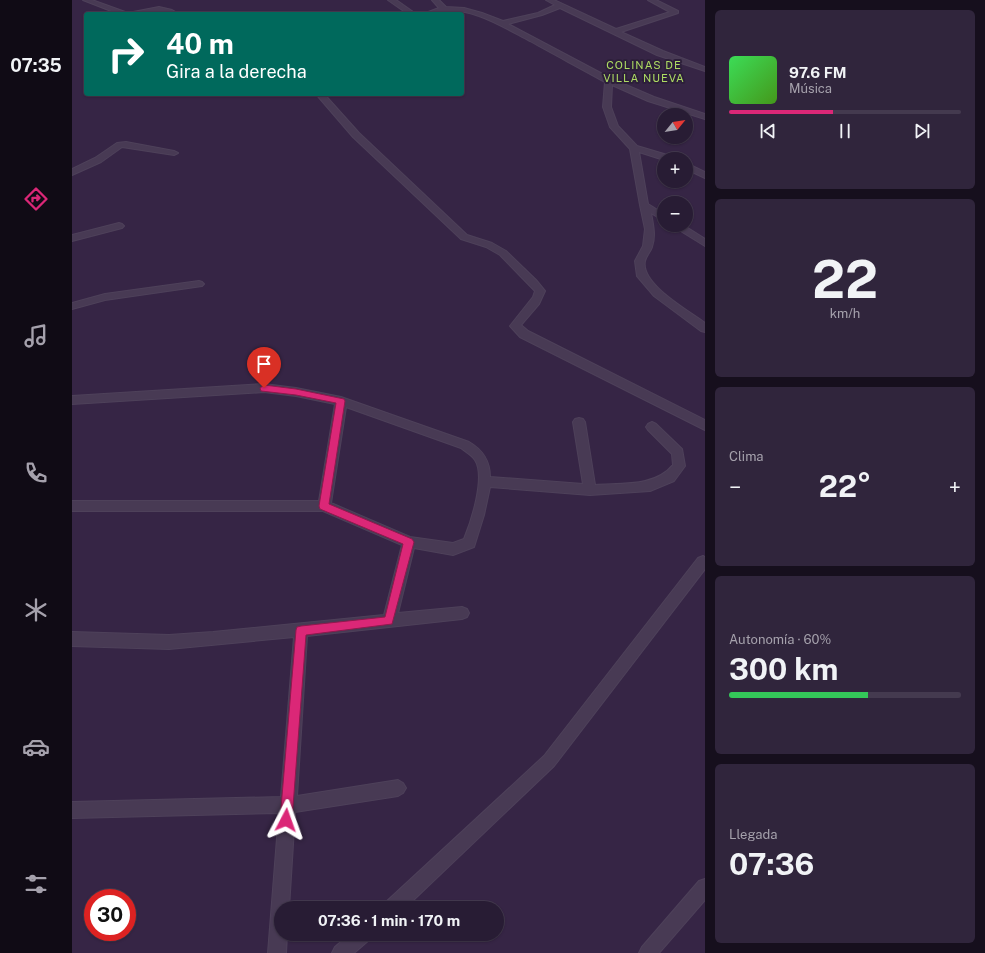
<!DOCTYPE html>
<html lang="es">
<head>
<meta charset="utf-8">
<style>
	body { margin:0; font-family:"Public Sans",sans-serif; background:#30253c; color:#f1f3f6; height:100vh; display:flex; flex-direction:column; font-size:15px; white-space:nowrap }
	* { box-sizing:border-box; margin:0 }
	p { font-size:13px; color:#a5a1ac }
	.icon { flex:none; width:22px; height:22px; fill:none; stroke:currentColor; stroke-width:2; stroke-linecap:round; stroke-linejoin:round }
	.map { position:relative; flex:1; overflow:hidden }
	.side { display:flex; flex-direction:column; gap:10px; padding:10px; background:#160f1d; width:280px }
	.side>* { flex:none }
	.top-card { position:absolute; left:12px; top:12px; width:380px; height:84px; border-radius:4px; box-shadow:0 1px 3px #0004,0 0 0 1px #443a4f; background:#00695c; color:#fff; overflow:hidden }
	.needle { width:26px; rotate:60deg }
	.fabs { position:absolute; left:585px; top:108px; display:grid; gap:8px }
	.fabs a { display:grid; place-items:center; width:36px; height:36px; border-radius:50%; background:#281c34; box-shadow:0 1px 3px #0004,0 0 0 1px #443a4f; font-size:20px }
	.speed { position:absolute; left:12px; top:889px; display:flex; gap:8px; font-size:20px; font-weight:700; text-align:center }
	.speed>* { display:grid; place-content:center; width:52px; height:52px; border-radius:50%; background:#281c34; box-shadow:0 1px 3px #0004,0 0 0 1px #443a4f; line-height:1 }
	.speed .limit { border:6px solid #d22; background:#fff; color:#111 }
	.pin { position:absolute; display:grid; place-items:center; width:34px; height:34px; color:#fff; margin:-41px -17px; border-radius:50% 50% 50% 0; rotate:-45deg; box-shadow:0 0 4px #0007 }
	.pin .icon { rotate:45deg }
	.me { position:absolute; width:44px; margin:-22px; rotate:4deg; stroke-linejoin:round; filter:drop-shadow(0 0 3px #0008) }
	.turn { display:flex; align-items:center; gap:14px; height:84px; padding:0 16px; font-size:18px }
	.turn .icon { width:52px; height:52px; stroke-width:2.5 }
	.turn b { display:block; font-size:28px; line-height:34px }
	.big { font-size:30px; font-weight:700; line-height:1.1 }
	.side .tile { flex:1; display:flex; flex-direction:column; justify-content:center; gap:6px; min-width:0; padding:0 14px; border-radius:6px; background:#30253c }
	.side .dial { align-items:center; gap:0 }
	.dial b { font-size:52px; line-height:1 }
	.song { display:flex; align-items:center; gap:12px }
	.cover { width:48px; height:48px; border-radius:6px; background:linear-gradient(135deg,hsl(130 70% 55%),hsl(100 70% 35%)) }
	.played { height:4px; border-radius:2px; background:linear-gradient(90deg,#db2777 45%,#443a4f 45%) }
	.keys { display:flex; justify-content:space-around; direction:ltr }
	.heat { display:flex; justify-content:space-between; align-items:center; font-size:22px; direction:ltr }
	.charge { height:6px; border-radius:3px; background:linear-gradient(90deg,#34c759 60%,#443a4f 0) }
	.trip { position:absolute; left:202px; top:901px; width:230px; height:40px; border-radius:20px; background:#281c34; box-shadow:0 1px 3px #0004,0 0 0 1px #443a4f; font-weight:700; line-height:40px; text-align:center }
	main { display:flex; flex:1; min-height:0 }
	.menu { display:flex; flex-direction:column; width:72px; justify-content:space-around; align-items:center; background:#100b15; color:#a5a1ac }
	.menu .icon { width:28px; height:28px }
	.menu .selected { color:#db2777 }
	.menu b { font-size:18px; color:#f1f3f6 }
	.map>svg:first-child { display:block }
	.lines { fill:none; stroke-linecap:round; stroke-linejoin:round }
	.minor-casing { stroke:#4e415a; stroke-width:2 }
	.minor { fill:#483a54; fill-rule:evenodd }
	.route { fill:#db2777; stroke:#8e194d }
	.labels { text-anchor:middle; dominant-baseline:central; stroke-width:4; stroke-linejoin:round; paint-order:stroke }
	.far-neighbourhood-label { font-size:11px; letter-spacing:1px; fill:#aedd63; stroke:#2d1f3a }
</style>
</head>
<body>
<main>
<nav class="menu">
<b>07:35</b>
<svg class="icon selected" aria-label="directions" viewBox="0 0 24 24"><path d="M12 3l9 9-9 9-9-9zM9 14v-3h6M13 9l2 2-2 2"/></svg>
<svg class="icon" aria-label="music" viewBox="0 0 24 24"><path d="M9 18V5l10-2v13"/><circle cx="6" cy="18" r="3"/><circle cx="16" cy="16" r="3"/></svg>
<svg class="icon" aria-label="phone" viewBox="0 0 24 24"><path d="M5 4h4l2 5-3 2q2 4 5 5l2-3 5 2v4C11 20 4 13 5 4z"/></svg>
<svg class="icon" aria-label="climate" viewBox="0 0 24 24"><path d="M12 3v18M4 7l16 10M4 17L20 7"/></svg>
<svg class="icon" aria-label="car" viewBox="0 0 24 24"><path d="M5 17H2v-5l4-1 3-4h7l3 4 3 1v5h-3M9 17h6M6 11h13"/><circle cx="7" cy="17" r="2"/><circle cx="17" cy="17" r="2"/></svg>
<svg class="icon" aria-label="filters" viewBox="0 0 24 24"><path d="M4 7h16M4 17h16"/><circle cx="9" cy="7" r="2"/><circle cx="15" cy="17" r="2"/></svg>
</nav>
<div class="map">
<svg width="633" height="953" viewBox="0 0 633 953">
	<rect width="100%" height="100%" fill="#362545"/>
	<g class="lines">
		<g class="minor-casing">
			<g id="minor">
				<polygon points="11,0 20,0 56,13 87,7 100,10 107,14 98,14 87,11 68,14 47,14"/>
				<polygon points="316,0 324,0 344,14 336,14"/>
				<path d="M360 0H367L374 7 392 8 410 13 431 21 466 13 483 5 474 0H482L544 29 598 12 576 0H584L606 11V13L549 32 591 51 633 67V71L585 55 488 8 470 15 436 24 540 79 582 97 633 114V119L576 101 540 85 539 107 546 126 565 146 602 157 603 159 592 160 567 152 576 204 592 214V221L579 213C581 224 584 236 580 247 579 251 574 256 573 261 568 284 617 311 633 323V332L629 331 582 296 565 276 563 261 571 246 573 229 568 205 558 149 538 127 531 107 533 82C508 68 483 55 458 41 437 30 416 17 393 12 378 10 365 14 351 14L367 8Z"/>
				<polygon points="244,94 252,94 287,133 395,235 420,243 434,251 464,280 473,291 467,304 449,325 456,331 633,420 633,430 448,337 438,326 461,297 463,291 428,255 414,247 389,239 281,137"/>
				<polygon points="54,142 102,151 106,153 102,155 50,147 29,162 0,175 0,169 23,158 45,143"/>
				<polygon points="614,163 633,172 633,178 614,169"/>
				<polygon points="47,223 50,224 52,226 50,228 0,241 0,235"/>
				<polygon points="599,225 611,225 633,239 633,246"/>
				<polygon points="127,281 130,282 132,284 130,286 33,300 0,309 0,303 33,294"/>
				<path d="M192 384 224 388 269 397 397 442C411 450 418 461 418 477L511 484 501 422 503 419 507 418 511 419 513 422 523 485C550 483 583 487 601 465L600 454 576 430 574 427 576 424 580 422 584 424 610 449 613 466 602 481 578 491 518 495 418 487 412 515 402 547 381 555 342 548 326 613 390 607 395 609 397 613 395 617 390 619 235 636 225 796 326 780 331 783 334 788 331 793 326 796 223 812 217 908H209V934H215L214 953H196L207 813 0 818V802L209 797 222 637 97 649 0 646V632L97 635 141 632 312 615 330 545 251 511H0V501H247L263 404 224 396 192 392 0 404V396ZM274 407 389 448C394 452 400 455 403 460 414 477 399 522 392 539L381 543 338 537 259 503Z"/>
				<polygon points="631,556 633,557 633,569 482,766 333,908 312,908 314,902 472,756 626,558"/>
				<polygon points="633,879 633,900 587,953 567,953 570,947 627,881"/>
				<polygon points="278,934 300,934 297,940 282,953 260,953 263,947"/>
			</g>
		</g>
		<use href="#minor" class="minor"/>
	</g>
	<polygon class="route" points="192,385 224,389 272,399 273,401 257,504 340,539 342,542 320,624 234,635 220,820 219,824 214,826 210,824 208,820 224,630 225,627 229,626 313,617 331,544 248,509 247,506 264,403 224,395 189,391 188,388"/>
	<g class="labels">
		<g class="far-neighbourhood-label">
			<text x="572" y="65">COLINAS DE<tspan x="572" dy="13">VILLA NUEVA</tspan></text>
		</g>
	</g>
</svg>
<div class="fabs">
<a><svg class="needle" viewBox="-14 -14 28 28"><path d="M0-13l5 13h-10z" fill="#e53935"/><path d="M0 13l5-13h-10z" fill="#a5a1ac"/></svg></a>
<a>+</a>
<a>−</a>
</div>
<div class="speed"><div class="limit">30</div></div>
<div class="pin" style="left:192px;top:388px;background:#d93025"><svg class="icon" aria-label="arrive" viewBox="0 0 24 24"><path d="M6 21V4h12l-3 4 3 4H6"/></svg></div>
<svg class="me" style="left:214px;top:820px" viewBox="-20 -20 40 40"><path d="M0-17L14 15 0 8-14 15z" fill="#db2777" stroke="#fff" stroke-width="4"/></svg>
<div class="trip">07:36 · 1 min · 170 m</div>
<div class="top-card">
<div class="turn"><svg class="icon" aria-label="right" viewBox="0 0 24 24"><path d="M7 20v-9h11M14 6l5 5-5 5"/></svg><div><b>40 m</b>Gira a la derecha</div></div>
</div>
</div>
<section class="side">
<div class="tile">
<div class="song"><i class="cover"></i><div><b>97.6 FM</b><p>Música</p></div></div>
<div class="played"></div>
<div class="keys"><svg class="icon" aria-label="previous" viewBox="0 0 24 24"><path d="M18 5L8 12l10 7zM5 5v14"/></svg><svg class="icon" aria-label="pause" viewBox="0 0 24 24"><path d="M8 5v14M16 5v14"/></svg><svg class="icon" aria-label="next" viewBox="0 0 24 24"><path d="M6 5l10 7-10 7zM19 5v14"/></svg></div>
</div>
<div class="tile dial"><b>22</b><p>km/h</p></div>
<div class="tile"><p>Clima</p>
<div class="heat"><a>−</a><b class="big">22°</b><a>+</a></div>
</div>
<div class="tile"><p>Autonomía · 60%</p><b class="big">300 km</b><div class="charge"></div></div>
<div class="tile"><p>Llegada</p><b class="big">07:36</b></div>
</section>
</main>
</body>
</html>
